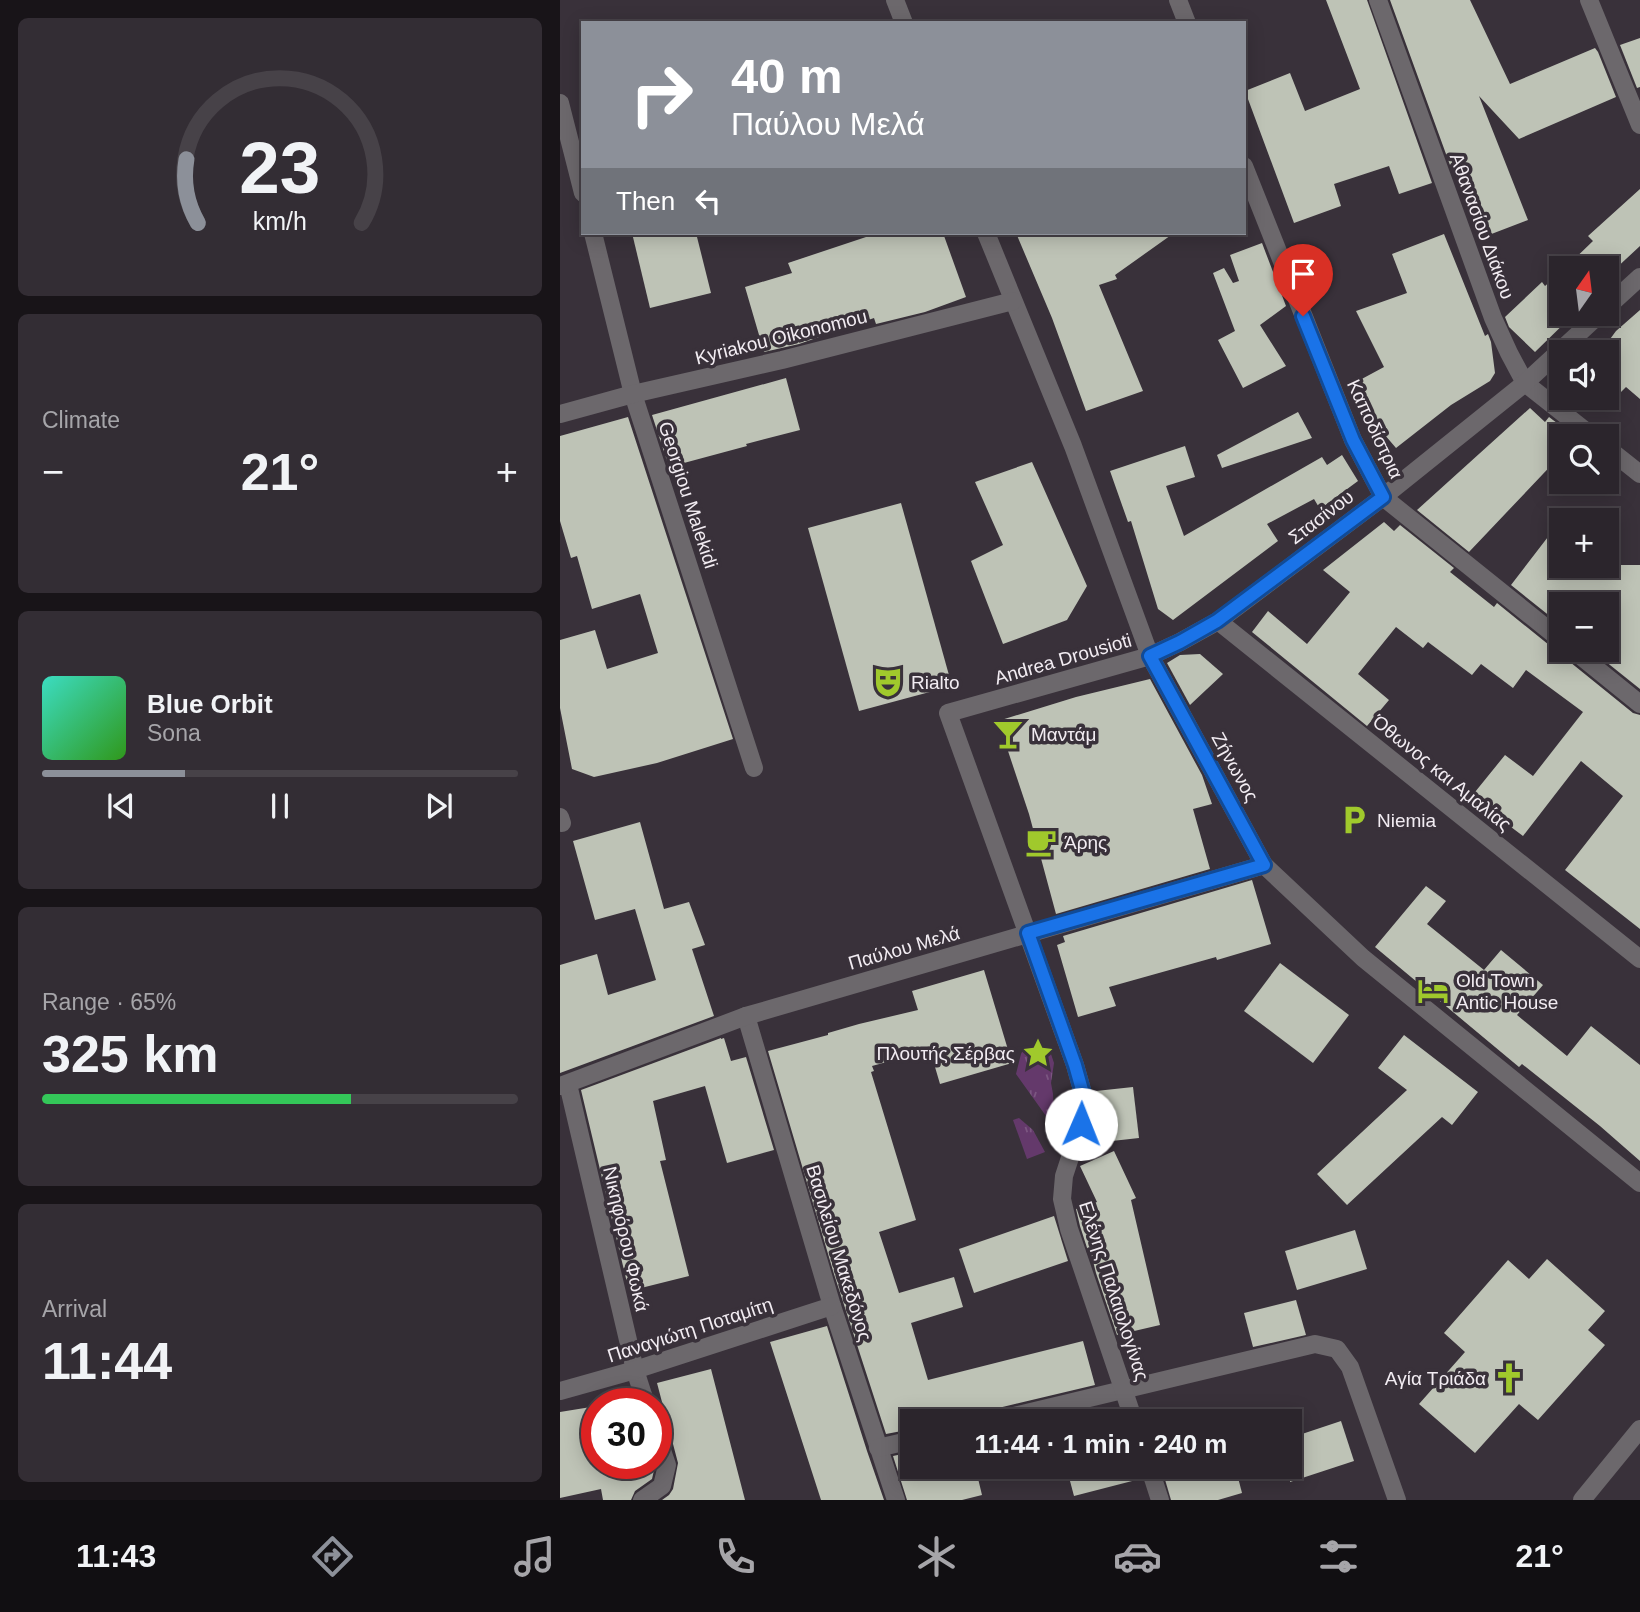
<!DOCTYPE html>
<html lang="en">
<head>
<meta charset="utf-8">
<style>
	body { margin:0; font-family:Helvetica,sans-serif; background:#332d34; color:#f1f3f6; height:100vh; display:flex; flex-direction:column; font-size:26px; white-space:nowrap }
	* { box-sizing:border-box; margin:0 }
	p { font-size:23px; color:#a6a5a9 }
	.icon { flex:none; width:38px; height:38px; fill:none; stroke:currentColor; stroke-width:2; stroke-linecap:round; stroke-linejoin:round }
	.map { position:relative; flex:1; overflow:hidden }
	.panel { display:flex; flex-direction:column; gap:18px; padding:18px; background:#181418; width:560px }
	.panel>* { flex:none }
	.hud { position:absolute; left:21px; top:21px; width:665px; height:214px; border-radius:0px; box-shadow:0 4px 18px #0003,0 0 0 2px #474248; background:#8c9099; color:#fff; overflow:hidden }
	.needle { width:46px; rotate:14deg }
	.controls { position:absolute; left:989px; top:256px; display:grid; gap:14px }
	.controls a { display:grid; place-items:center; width:70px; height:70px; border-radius:0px; background:#2b252c; box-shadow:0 4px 18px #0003,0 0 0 2px #474248; font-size:35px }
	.speed { position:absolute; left:21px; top:1388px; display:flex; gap:14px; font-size:35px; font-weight:700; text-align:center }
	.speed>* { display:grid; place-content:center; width:91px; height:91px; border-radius:50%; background:#2b252c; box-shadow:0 4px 18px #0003,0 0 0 2px #474248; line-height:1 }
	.speed .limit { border:10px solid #d22; background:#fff; color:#111 }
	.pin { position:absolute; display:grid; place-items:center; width:60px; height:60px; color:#fff; margin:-72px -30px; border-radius:50% 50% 50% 0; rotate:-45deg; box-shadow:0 0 7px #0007 }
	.pin .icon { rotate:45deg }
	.me { position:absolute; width:77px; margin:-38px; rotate:1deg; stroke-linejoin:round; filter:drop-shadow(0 0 5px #0008) }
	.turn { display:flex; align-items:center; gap:24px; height:147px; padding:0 35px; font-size:32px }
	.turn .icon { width:91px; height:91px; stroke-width:2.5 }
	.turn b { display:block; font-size:49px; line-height:60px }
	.then { display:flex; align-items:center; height:66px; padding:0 35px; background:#0003; gap:14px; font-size:26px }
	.big { font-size:52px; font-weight:700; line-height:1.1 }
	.panel .tile { flex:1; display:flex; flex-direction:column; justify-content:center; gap:10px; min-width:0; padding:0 24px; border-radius:10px; background:#332d34 }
	.panel .dial { align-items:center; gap:0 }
	.dial svg { height:182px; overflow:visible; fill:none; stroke:#474248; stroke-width:7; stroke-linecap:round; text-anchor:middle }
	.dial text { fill:#f1f3f6; stroke:none }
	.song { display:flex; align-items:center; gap:21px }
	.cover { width:84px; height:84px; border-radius:10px; background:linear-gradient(135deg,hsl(170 70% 55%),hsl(110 70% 35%)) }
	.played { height:7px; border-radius:4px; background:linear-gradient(90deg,#8c9099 30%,#474248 30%) }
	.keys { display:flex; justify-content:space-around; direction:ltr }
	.heat { display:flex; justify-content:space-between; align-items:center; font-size:38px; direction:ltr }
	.charge { height:10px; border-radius:5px; background:linear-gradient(90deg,#34c759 65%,#474248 0) }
	.trip { position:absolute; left:340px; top:1409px; width:402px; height:70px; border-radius:0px; background:#2b252c; box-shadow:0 4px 18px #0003,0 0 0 2px #474248; font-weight:700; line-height:70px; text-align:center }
	.menu { display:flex; height:112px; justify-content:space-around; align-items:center; background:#110f12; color:#a6a5a9 }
	.menu .icon { width:49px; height:49px }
	.menu .selected { color:#8c9099 }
	.menu b { font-size:32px; color:#f1f3f6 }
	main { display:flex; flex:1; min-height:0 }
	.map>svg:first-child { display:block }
	.grass { fill:url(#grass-tufts) }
	.building { fill:#bec3b6 }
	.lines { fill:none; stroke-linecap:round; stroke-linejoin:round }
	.minor { stroke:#6c686c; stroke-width:18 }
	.route-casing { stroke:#114b97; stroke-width:18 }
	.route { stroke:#1a73e8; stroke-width:12 }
	.labels { text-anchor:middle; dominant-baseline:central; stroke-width:7; stroke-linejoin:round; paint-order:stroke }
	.street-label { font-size:19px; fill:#f2ecf2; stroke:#39313a }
	.poi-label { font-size:19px; fill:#f2ecf2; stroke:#39313a; text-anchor:start }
</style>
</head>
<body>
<main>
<section class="panel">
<div class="tile dial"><svg viewBox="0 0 100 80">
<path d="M14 69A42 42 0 1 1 86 69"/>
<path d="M14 69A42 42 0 0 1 9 41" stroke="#8c9099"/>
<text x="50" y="56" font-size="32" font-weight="700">23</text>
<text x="50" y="72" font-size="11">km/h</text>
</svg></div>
<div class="tile"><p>Climate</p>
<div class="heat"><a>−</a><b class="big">21°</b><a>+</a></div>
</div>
<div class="tile">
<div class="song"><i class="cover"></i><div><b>Blue Orbit</b><p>Sona</p></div></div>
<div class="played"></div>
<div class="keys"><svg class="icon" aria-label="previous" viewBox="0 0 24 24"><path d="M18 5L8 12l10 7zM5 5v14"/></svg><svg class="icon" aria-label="pause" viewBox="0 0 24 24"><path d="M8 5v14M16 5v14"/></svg><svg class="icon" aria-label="next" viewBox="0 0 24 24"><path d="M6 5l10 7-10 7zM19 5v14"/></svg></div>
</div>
<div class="tile"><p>Range · 65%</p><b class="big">325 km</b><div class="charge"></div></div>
<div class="tile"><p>Arrival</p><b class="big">11:44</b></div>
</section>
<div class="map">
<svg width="1080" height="1500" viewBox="0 0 1080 1500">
	<defs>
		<pattern id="grass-tufts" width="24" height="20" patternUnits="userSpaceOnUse" patternTransform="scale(1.75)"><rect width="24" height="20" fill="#64396b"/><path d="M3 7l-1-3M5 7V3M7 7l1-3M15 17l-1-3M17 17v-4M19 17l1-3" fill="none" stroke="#7b5681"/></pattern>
	</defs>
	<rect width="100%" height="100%" fill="#39313a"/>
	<g class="grass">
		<polygon points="465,1046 482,1047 490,1051 494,1063 491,1083 493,1094 494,1114 491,1123 456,1074 461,1054"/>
		<polygon points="459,1118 473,1130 485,1152 467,1159 453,1120"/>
	</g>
	<g class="building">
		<polygon points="766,0 807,0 872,183 839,194 829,166 774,184 781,206 734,223 685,91 730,73 745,111 800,89"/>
		<polygon points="830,0 910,0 950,84 1035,48 1038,52 1056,97 959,139 919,96 968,220 921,238 896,176 894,176"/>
		<polygon points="1080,38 1080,87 1077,88 1060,45"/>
		<polygon points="1080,189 1080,246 1052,272 1055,275 1046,283 1046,268 1005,268 1033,241 1028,236"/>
		<polygon points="72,233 136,233 151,293 90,308"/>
		<polygon points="318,233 383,233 406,297 365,312 316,324 314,318 239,344 204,352 185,287 232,273 228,263"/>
		<polygon points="456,233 614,233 555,275 557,279 539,285 583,391 526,411 492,318"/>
		<polygon points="884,234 925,336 928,334 931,342 935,373 930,381 891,405 836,448 801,407 806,403 798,381 824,367 796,311 847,293 832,254"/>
		<polygon points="702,243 726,306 700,325 726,366 683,388 658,340 675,331 653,273 664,268 673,283 679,281 670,255"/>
		<polygon points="1001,272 1001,313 1015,313 975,352 949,327 945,317 982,282 985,286"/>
		<polygon points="1080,310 1080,399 1066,387 1046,407 1046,352 1042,350 1056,331"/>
		<polygon points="226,378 240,430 186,444 187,446 109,467 92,415"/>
		<polygon points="970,408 985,422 989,417 1001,426 1001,455 909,552 857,510"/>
		<polygon points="738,412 752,438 662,468 657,455"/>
		<polygon points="68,417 173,739 97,763 34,777 12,769 0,708 0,640 35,630 47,669 98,653 80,594 32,609 17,556 11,558 0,521 0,436"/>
		<polygon points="625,446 635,477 606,486 624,536 762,457 767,465 782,455 798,481 760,509 754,499 707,524 718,541 613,620 598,609 571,521 568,522 550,471"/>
		<polygon points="472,462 527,586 507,620 443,644 411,561 443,545 415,482"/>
		<polygon points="341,503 392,686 299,711 248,528"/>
		<polygon points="1001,520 1001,565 1080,565 1080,689 1030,649 1046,649 1046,604 1001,604 1001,625 951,585"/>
		<polygon points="824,522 834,531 840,525 894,568 890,572 934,607 937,603 994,649 1001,651 1005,658 1073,713 1080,715 1080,929 1005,870 1063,796 1021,761 963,836 911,797 945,755 973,776 1023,712 966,670 953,688 921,664 912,675 868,642 863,648 836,627 798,674 829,700 807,726 692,632 708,611 747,644 790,592 763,570"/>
		<polygon points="640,654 663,674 630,705 607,663 620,655"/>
		<polygon points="590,679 642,775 652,804 633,809 650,869 496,914 469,814 438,721 516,697"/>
		<polygon points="80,822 104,909 129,902 145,945 132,949 154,1016 0,1073 0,965 37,954 48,995 96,980 75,909 35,920 13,841"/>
		<polygon points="692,880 711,944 657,960 656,957 549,987 556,1006 518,1017 497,945 505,942 503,936"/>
		<polygon points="866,886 886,901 867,924 924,970 941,950 983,985 957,1015 1007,1056 1031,1026 1080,1065 1080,1161 1040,1126 962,1064 959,1067 815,947"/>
		<polygon points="720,963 789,1015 753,1063 684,1011"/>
		<polygon points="424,970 452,1063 380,1084 370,1050 312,1066 314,1071 311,1072 356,1220 319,1232 339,1293 394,1277 403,1307 351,1323 368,1380 523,1341 535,1385 430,1410 392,1421 352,1421 352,1429 326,1434 274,1274 208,1051 268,1035 268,1033 299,1024 358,1010 352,991"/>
		<polygon points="844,1035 918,1092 892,1125 882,1117 787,1205 757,1174 847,1090 818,1068"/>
		<polygon points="161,1038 161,1039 164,1038 171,1061 186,1057 214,1150 167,1163 145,1086 93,1101 106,1160 100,1161 129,1276 69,1291 21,1090"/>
		<polygon points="573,1087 579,1138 543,1142 536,1091"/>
		<polygon points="554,1151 576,1198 571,1200 600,1325 557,1335 536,1273 531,1253 529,1254 520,1226 516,1209 537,1202 520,1166"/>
		<polygon points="494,1216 508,1261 414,1293 399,1249"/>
		<polygon points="795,1230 807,1269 737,1290 725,1251"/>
		<polygon points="987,1259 1045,1311 1028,1330 1045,1345 978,1420 959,1404 915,1453 859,1404 905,1352 884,1333 948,1260 969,1279"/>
		<polygon points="736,1300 746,1335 693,1347 684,1313"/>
		<polygon points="267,1326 307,1451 324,1500 261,1500 210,1342"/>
		<polygon points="151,1369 185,1500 102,1500 109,1495 113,1489 118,1463 97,1383"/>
		<polygon points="37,1406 37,1463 94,1463 95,1466 92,1479 75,1491 71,1500 43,1500 41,1489 0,1498 0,1412"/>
		<polygon points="541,1407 543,1416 558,1412 561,1421 482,1421"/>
		<polygon points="781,1421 794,1461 730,1482 730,1438"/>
		<polygon points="352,1452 352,1466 415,1466 422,1495 402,1500 347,1500 333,1456"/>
		<polygon points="506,1466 572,1466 576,1480 514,1496"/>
		<polygon points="601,1466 675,1466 682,1493 658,1500 611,1500"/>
	</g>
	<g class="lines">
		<g class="minor">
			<polyline points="335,0 344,23"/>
			<polyline points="618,0 627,23"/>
			<polyline points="818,0 933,318 949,353 965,383 1032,436"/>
			<polyline points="1029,0 1080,125"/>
			<polyline points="0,103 23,193"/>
			<polyline points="684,166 793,440 823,497 1001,640"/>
			<polyline points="33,233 73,394 194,768"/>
			<polyline points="426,233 513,446 590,656 704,865 803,958 1080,1183"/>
			<polyline points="1046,308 1080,277"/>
			<polyline points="0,414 73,394 222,360 453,301"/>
			<polyline points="1046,447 1080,474"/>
			<polyline points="658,621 1080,959"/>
			<polyline points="1012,649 1080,704"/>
			<polyline points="0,817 2,823"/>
			<polyline points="186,1016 272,1306 336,1500"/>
			<polyline points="8,1084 75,1370 86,1404"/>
			<polyline points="0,1086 186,1016 704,865"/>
			<polyline points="0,1391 75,1370 272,1306"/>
			<polyline points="433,1421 755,1344 777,1349 790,1367 837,1500"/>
			<polyline points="574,1421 509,1229 502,1199 504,1176 521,1124 524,1097 515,1065 388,713 590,656 620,642 658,621 823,497 965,383 1041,313"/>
			<polyline points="318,1448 352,1440"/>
			<polyline points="589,1466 600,1500"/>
			<polyline points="82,1500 102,1486 107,1465 96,1433"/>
			<polyline points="1022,1500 1080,1429"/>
		</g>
	</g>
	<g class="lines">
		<g class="route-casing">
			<polyline id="route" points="521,1124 524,1097 515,1065 468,933 704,865 590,656 620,642 657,621 823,497 793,440 743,316"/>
		</g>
		<use href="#route" class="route"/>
	</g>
	<defs>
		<g id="theatre-bare" transform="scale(2.415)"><path d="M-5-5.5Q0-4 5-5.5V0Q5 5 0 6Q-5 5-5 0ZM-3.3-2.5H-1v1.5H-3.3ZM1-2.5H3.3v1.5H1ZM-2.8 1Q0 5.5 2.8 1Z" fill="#a0c92c" stroke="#39313a" stroke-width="2.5" paint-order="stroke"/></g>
		<g id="bar-bare" transform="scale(2.415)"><path d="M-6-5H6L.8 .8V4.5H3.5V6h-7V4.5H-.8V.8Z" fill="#a0c92c" stroke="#39313a" stroke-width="2.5" paint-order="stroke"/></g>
		<g id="parking-bare" transform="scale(2.415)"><path d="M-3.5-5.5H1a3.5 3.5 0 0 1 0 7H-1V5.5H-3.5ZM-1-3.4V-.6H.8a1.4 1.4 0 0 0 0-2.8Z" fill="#a0c92c" stroke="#39313a" stroke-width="2.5" paint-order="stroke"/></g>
		<g id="cafe-bare" transform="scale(2.415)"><path d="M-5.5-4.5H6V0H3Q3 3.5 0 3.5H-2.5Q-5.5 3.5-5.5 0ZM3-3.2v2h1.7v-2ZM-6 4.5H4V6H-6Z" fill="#a0c92c" stroke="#39313a" stroke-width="2.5" paint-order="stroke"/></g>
		<g id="hotel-bare" transform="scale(2.415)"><path d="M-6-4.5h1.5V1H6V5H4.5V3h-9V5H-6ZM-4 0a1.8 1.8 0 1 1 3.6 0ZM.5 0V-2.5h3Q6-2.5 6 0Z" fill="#a0c92c" stroke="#39313a" stroke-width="2.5" paint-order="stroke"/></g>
		<g id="sight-bare" transform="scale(2.415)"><path d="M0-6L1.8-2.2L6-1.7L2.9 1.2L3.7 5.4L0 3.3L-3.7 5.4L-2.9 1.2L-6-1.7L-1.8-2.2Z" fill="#a0c92c" stroke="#39313a" stroke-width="2.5" paint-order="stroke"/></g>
		<g id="church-bare" transform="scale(2.415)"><path d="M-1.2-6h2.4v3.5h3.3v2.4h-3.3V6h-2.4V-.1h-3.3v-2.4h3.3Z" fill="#a0c92c" stroke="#39313a" stroke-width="2.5" paint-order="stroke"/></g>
	</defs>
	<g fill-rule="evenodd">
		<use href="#theatre-bare" x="328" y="682"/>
		<use href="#bar-bare" x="448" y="734"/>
		<use href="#parking-bare" x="794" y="820"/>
		<use href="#cafe-bare" x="481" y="842"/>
		<use href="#hotel-bare" x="873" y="991"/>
		<use href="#sight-bare" x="478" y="1053"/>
		<use href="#church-bare" x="949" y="1378"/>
	</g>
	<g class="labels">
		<g class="street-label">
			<text transform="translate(922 226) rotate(70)">Αθανασίου Διάκου</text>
			<text transform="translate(221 337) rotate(-14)">Kyriakou Oikonomou</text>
			<text transform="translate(815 429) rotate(65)">Καποδίστρια</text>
			<text transform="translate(128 495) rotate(72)">Georgiou Malekidi</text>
			<text transform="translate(761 517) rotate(-37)">Στασίνου</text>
			<text transform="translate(503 659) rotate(-16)">Andrea Drousioti</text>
			<text transform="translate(675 767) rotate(61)">Ζήνωνος</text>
			<text transform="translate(882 773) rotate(39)">Όθωνος και Αμαλίας</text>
			<text transform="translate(344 948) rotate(-16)">Παύλου Μελά</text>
			<text transform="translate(66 1239) rotate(77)">Νικηφόρου Φωκά</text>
			<text transform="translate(279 1253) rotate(73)">Βασιλείου Μακεδόνος</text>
			<text transform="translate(554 1291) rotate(72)">Ελένης Παλαιολογίνας</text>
			<text transform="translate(130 1330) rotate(-18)">Παναγιώτη Ποταμίτη</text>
		</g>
		<g class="poi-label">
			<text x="351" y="682">Rialto</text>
			<text x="471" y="734">Μαντάμ</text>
			<text x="817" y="820">Niemia</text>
			<text x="504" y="842">Άρης</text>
			<text x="896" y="980">Old Town<tspan x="896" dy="22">Antic House</tspan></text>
			<text x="455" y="1053" text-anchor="end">Πλουτής Σέρβας</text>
			<text x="926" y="1378" text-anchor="end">Αγία Τριάδα</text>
		</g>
	</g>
</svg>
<div class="controls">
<a><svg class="needle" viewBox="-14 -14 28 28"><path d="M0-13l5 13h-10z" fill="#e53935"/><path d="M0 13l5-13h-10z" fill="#a6a5a9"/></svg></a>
<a><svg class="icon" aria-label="sound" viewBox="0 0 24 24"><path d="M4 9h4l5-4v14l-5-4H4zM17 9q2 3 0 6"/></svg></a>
<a><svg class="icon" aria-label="search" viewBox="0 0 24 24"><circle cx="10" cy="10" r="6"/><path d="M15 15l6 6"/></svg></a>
<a>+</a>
<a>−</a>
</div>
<div class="speed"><div class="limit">30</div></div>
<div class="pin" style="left:743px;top:316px;background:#d93025"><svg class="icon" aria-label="arrive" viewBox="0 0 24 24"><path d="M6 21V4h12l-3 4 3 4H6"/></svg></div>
<svg class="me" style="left:521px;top:1124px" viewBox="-20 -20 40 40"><circle r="19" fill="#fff"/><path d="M0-13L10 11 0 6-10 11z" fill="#1a73e8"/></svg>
<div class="trip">11:44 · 1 min · 240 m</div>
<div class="hud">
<div class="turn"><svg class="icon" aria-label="right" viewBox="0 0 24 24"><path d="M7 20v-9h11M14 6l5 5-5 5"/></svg><div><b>40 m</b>Παύλου Μελά</div></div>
<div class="then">Then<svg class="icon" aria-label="left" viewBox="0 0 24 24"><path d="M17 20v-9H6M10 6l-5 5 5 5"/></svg></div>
</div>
</div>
</main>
<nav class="menu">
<b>11:43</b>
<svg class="icon selected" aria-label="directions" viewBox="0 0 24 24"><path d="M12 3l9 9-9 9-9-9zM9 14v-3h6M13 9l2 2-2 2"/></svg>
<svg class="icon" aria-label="music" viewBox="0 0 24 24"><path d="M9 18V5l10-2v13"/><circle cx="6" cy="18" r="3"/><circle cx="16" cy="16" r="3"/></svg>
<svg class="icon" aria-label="phone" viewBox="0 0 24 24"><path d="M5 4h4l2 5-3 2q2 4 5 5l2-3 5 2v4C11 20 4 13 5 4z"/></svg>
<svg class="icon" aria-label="climate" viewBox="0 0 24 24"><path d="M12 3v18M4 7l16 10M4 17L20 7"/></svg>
<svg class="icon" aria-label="car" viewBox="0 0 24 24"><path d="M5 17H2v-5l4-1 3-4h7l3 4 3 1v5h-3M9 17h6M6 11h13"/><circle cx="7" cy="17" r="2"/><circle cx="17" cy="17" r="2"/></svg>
<svg class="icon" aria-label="filters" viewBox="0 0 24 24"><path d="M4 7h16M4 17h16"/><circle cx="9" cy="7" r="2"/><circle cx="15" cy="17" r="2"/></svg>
<b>21°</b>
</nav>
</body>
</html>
